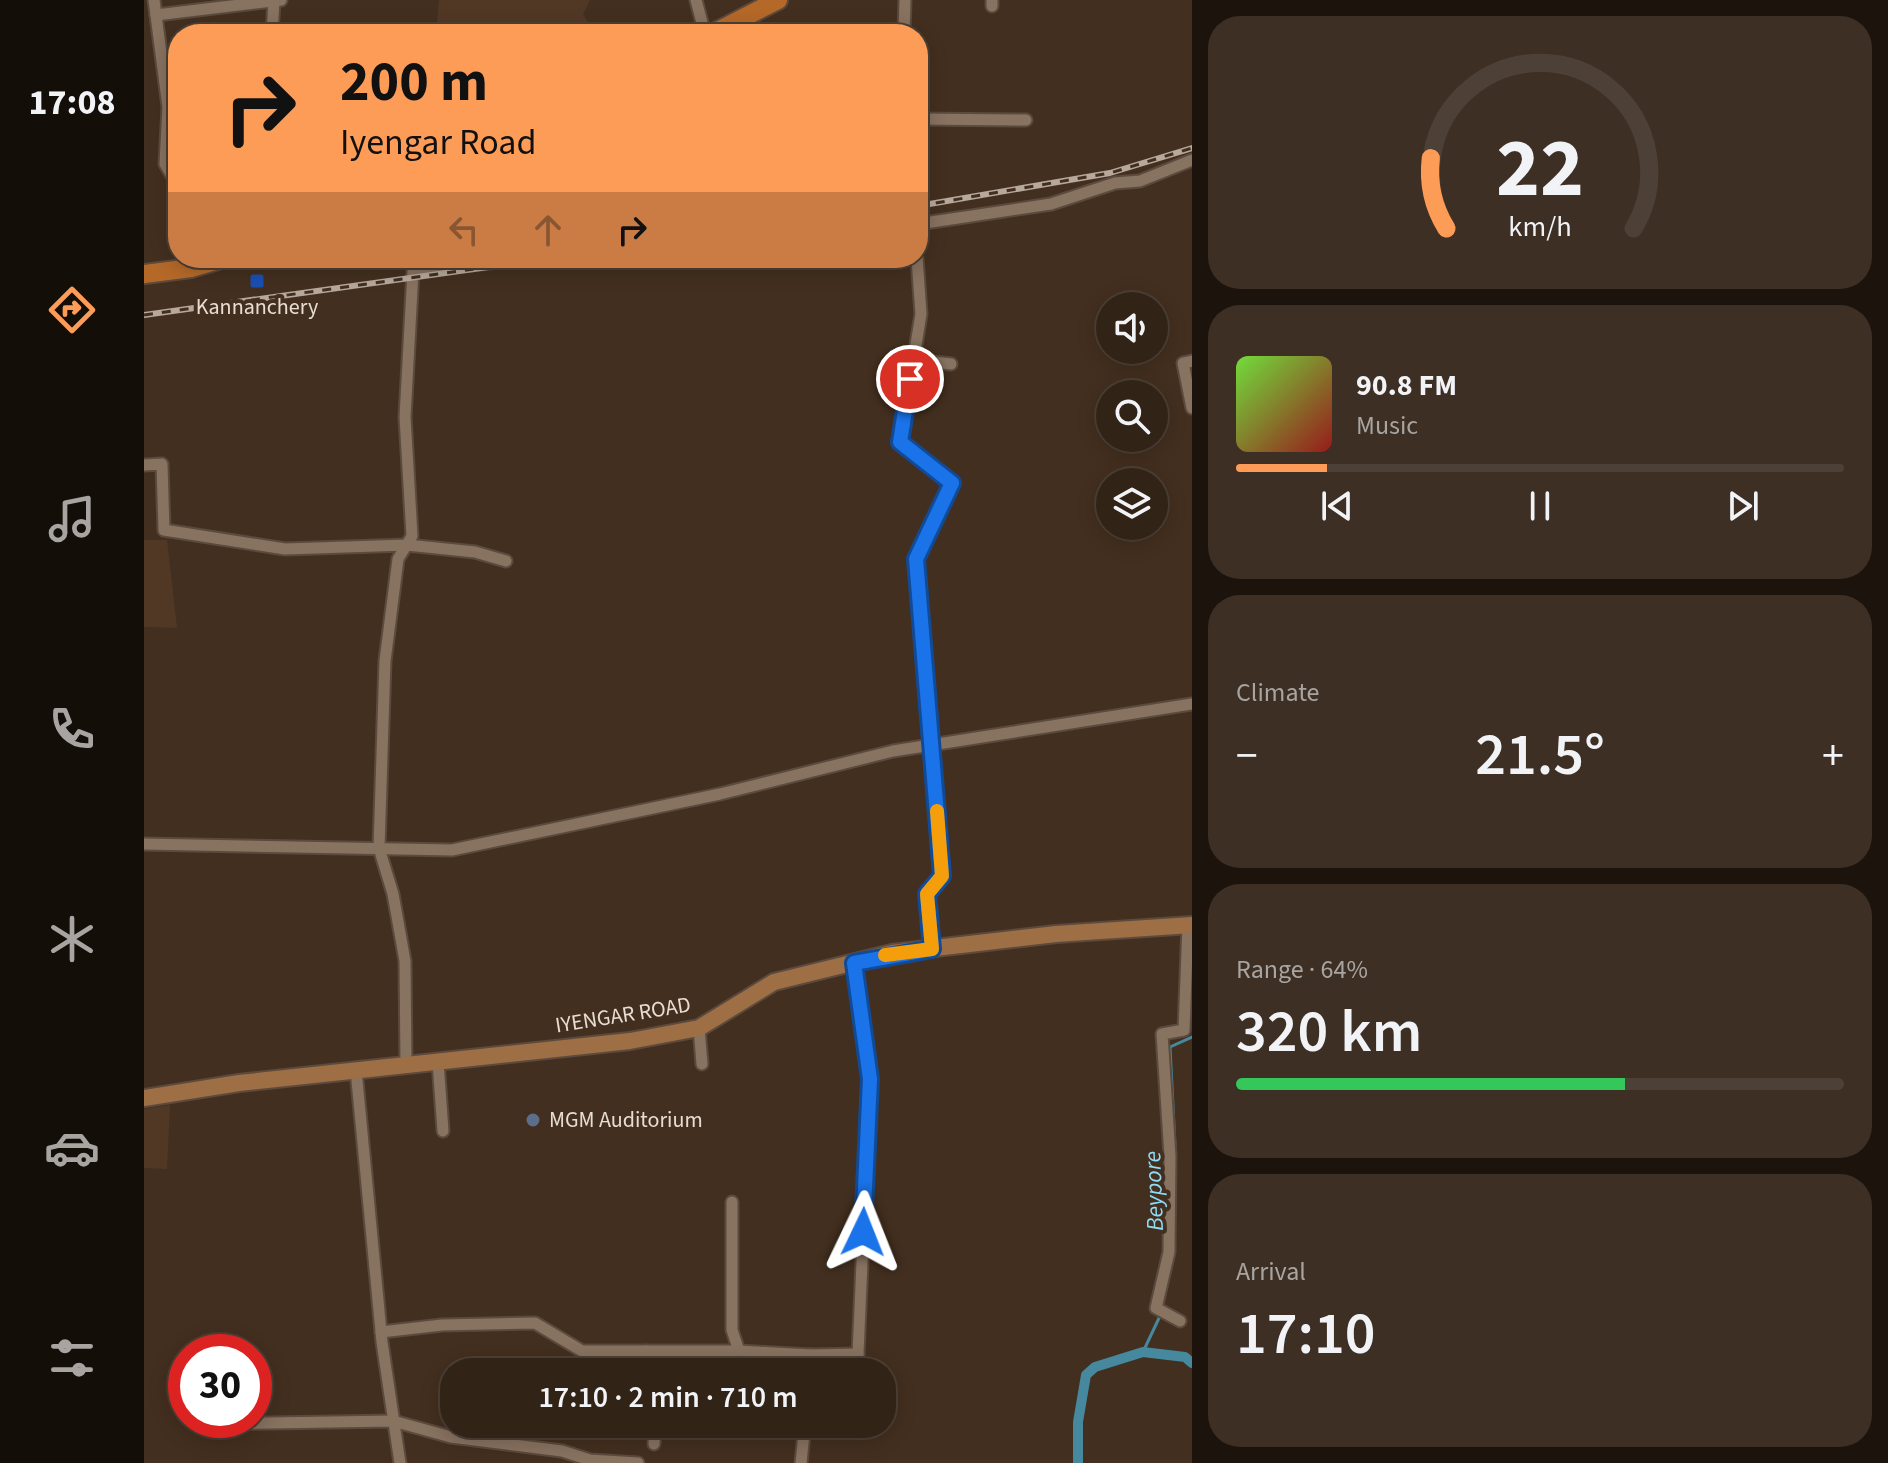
<!DOCTYPE html>
<html lang="en">
<head>
<meta charset="utf-8">
<style>
	body { margin:0; font-family:"Source Sans 3",sans-serif; background:#3d2f24; color:#f1f3f6; height:100vh; display:flex; flex-direction:column; font-size:30px; white-space:nowrap }
	* { box-sizing:border-box; margin:0 }
	p { font-size:26px; color:#a8a4a1 }
	.icon { flex:none; width:44px; height:44px; fill:none; stroke:currentColor; stroke-width:2; stroke-linecap:round; stroke-linejoin:round }
	.map { position:relative; flex:1; overflow:hidden }
	.drawer { display:flex; flex-direction:column; gap:16px; padding:16px; background:#1c130d; width:696px }
	.drawer>* { flex:none }
	.top-card { position:absolute; left:24px; top:24px; width:760px; height:244px; border-radius:32px; box-shadow:0 4px 20px #0003,0 0 0 2px #4d4036; background:#fd9c56; color:#111; overflow:hidden }
	.fabs { position:absolute; left:952px; top:292px; display:grid; gap:16px }
	.fabs a { display:grid; place-items:center; width:72px; height:72px; border-radius:50%; background:#322317; box-shadow:0 4px 20px #0003,0 0 0 2px #4d4036; font-size:40px }
	.speed { position:absolute; left:24px; top:1334px; display:flex; gap:16px; font-size:40px; font-weight:700; text-align:center }
	.speed>* { display:grid; place-content:center; width:104px; height:104px; border-radius:50%; background:#322317; box-shadow:0 4px 20px #0003,0 0 0 2px #4d4036; line-height:1 }
	.speed .limit { border:12px solid #d22; background:#fff; color:#111 }
	.pin { position:absolute; display:grid; place-items:center; width:68px; height:68px; color:#fff; margin:-34px; border:4px solid #fff; border-radius:50%; box-shadow:0 2px 8px #0007 }
	.me { position:absolute; width:88px; margin:-44px; rotate:2deg; stroke-linejoin:round; filter:drop-shadow(0 0 6px #0008) }
	.turn { display:flex; align-items:center; gap:28px; height:168px; padding:0 40px; font-size:36px }
	.turn .icon { width:104px; height:104px; stroke-width:2.5 }
	.turn b { display:block; font-size:56px; line-height:68px }
	.lanes { display:flex; align-items:center; height:76px; padding:0 40px; background:#0003; justify-content:center; gap:40px; direction:ltr }
	.lanes .off { opacity:.35 }
	.big { font-size:60px; font-weight:600; line-height:1.1 }
	.drawer .tile { flex:1; display:flex; flex-direction:column; justify-content:center; gap:12px; min-width:0; padding:0 28px; border-radius:32px; background:#3d2f24 }
	.drawer .dial { align-items:center; gap:0 }
	.dial svg { height:208px; overflow:visible; fill:none; stroke:#4d4036; stroke-width:7; stroke-linecap:round; text-anchor:middle }
	.dial text { fill:#f1f3f6; stroke:none }
	.song { display:flex; align-items:center; gap:24px }
	.cover { width:96px; height:96px; border-radius:12px; background:linear-gradient(135deg,hsl(100 70% 55%),hsl(0 70% 35%)) }
	.played { height:8px; border-radius:4px; background:linear-gradient(90deg,#fd9c56 15%,#4d4036 15%) }
	.keys { display:flex; justify-content:space-around; direction:ltr }
	.heat { display:flex; justify-content:space-between; align-items:center; font-size:44px; direction:ltr }
	.charge { height:12px; border-radius:6px; background:linear-gradient(90deg,#34c759 64%,#4d4036 0) }
	.trip { position:absolute; left:296px; top:1358px; width:456px; height:80px; border-radius:32px; background:#322317; box-shadow:0 4px 20px #0003,0 0 0 2px #4d4036; font-weight:600; line-height:80px; text-align:center }
	main { display:flex; flex:1; min-height:0 }
	.dock { display:flex; flex-direction:column; width:144px; justify-content:space-around; align-items:center; background:#140e09; color:#a8a4a1 }
	.dock .icon { width:56px; height:56px }
	.dock .selected { color:#fd9c56 }
	.dock b { font-size:36px; color:#f1f3f6 }
	.map>svg:first-child { display:block }
	.built { fill:#513825 }
	.lines { fill:none; stroke-linecap:round; stroke-linejoin:round }
	.stream { stroke:#46889e; stroke-width:3 }
	.canal { stroke:#46889e; stroke-width:10 }
	.street-casing { stroke:#5b4a3d; stroke-width:15 }
	.secondary-casing { stroke:#5b4a3d; stroke-width:20 }
	.primary-casing { stroke:#5b4a3d; stroke-width:22 }
	.street { stroke:#887260; stroke-width:11 }
	.secondary { stroke:#9e6e44; stroke-width:16 }
	.primary { stroke:#b56929; stroke-width:18 }
	.rail-casing { stroke:#b7a89c; stroke-width:6 }
	.rail { stroke:#432f1f; stroke-width:3; stroke-dasharray:9; stroke-linecap:butt }
	.route-casing { stroke:#114b97; stroke-width:20 }
	.route { stroke:#1a73e8; stroke-width:14 }
	.slow { stroke:#f59e0b; stroke-width:14 }
	.transit-dot { fill:#1a4fb4; stroke:#432f1f; stroke-width:3 }
	.service-dot { fill:#5c6f8a; stroke:#432f1f; stroke-width:3 }
	.labels { text-anchor:middle; dominant-baseline:central; stroke-width:8; stroke-linejoin:round; paint-order:stroke }
	.poi-label { font-size:22px; fill:#e9ddd3; stroke:#432f1f }
	.street-label { font-size:22px; fill:#e9ddd3; stroke:#432f1f }
	.water-label { font-size:24px; font-style:italic; fill:#90dcf7; stroke:#432f1f }
</style>
</head>
<body>
<main>
<nav class="dock">
<b>17:08</b>
<svg class="icon selected" aria-label="directions" viewBox="0 0 24 24"><path d="M12 3l9 9-9 9-9-9zM9 14v-3h6M13 9l2 2-2 2"/></svg>
<svg class="icon" aria-label="music" viewBox="0 0 24 24"><path d="M9 18V5l10-2v13"/><circle cx="6" cy="18" r="3"/><circle cx="16" cy="16" r="3"/></svg>
<svg class="icon" aria-label="phone" viewBox="0 0 24 24"><path d="M5 4h4l2 5-3 2q2 4 5 5l2-3 5 2v4C11 20 4 13 5 4z"/></svg>
<svg class="icon" aria-label="climate" viewBox="0 0 24 24"><path d="M12 3v18M4 7l16 10M4 17L20 7"/></svg>
<svg class="icon" aria-label="car" viewBox="0 0 24 24"><path d="M5 17H2v-5l4-1 3-4h7l3 4 3 1v5h-3M9 17h6M6 11h13"/><circle cx="7" cy="17" r="2"/><circle cx="17" cy="17" r="2"/></svg>
<svg class="icon" aria-label="filters" viewBox="0 0 24 24"><path d="M4 7h16M4 17h16"/><circle cx="9" cy="7" r="2"/><circle cx="15" cy="17" r="2"/></svg>
</nav>
<div class="map">
<svg width="1048" height="1463" viewBox="0 0 1048 1463">
	<rect width="100%" height="100%" fill="#432f1f"/>
	<g class="built">
		<polygon points="295,0 446,0 439,14 448,29 453,29 453,34 292,34"/>
		<polygon points="0,540 23,540 33,628 0,627"/>
		<polygon points="26,1105 23,1169 0,1168 0,1109"/>
	</g>
	<g class="lines">
		<g class="stream">
			<polyline points="1031,1146 1026,1047 1048,1037"/>
			<polyline points="1030,1250 1031,1154"/>
			<polyline points="1018,1308 1027,1265"/>
			<polyline points="999,1352 1016,1316"/>
		</g>
		<polyline class="canal" points="934,1463 934,1422 942,1375 951,1367 999,1352 1041,1357 1048,1363"/>
		<g class="street-casing">
			<g id="street">
				<polyline points="10,0 24,107 21,164 34,186"/>
				<polyline points="552,0 561,34"/>
				<polyline points="848,6 848,0"/>
				<polyline points="12,15 137,0"/>
				<polyline points="128,34 130,1"/>
				<polyline points="760,34 761,0"/>
				<polyline points="774,119 882,120"/>
				<polyline points="774,224 907,204 971,183 996,181 1048,160"/>
				<polyline points="773,258 777,314 756,442 808,483 772,559 798,876 783,894 788,949"/>
				<polyline points="769,360 807,364"/>
				<polyline points="1048,361 1039,363 1048,408"/>
				<polyline points="0,465 18,464 20,530 141,549 263,545 331,552 362,561"/>
				<polyline points="0,844 308,850 576,794 749,751 1048,704"/>
				<polyline points="710,963 726,1079 714,1354"/>
				<polyline points="555,1028 558,1064"/>
				<polyline points="294,1062 299,1131"/>
				<polyline points="262,1065 261,961 249,894 235,848 241,661 254,559 268,536 261,417 269,271 394,258"/>
				<polyline points="212,1070 238,1342 256,1463"/>
				<polyline points="588,1202 588,1330 595,1351 667,1355 666,1372"/>
				<polyline points="1036,1321 1012,1308 1025,1252 1026,1156 1018,1034 1040,1030 1044,925"/>
				<polyline points="237,1332 298,1325 391,1323 438,1351 595,1351"/>
				<polyline points="502,1351 511,1372"/>
				<polyline points="667,1355 714,1354 712,1372"/>
				<polyline points="65,1424 249,1421 307,1437 418,1451 446,1460 494,1463"/>
				<polyline points="703,1427 703,1424"/>
				<polyline points="510,1444 511,1424"/>
				<polyline points="657,1463 661,1424"/>
			</g>
		</g>
		<g class="secondary-casing">
			<polyline id="secondary" points="0,1098 95,1083 486,1041 555,1028 630,982 748,953 912,934 1048,925"/>
		</g>
		<g class="primary-casing">
			<g id="primary">
				<polyline points="568,34 634,0"/>
				<polyline points="0,274 47,268 81,258"/>
			</g>
		</g>
		<use href="#street" class="street"/>
		<use href="#secondary" class="secondary"/>
		<use href="#primary" class="primary"/>
		<g class="rail-casing">
			<g id="rail">
				<polyline points="774,206 966,173 1048,148"/>
				<polyline points="0,315 409,258"/>
			</g>
		</g>
		<use href="#rail" class="rail"/>
	</g>
	<g class="lines">
		<g class="route-casing">
			<polyline id="route" points="719,1232 726,1079 710,963 788,949 783,894 798,876 772,559 808,483 756,442 766,379"/>
		</g>
		<use href="#route" class="route"/>
		<polyline class="slow" points="741,955 788,949 783,894 798,876 793,811"/>
	</g>
	<rect class="transit-dot" x="105" y="273" width="16" height="16" rx="4"/>
	<circle class="service-dot" cx="389" cy="1120" r="8"/>
	<g class="labels">
		<g class="poi-label">
			<text x="113" y="307">Kannanchery</text>
			<text x="405" y="1120" text-anchor="start">MGM Auditorium</text>
		</g>
		<g class="street-label">
			<text transform="translate(479 1015) rotate(-9)">IYENGAR ROAD</text>
		</g>
		<g class="water-label">
			<text transform="translate(1010 1191) rotate(-92)">Beypore</text>
		</g>
	</g>
</svg>
<div class="fabs">
<a><svg class="icon" aria-label="sound" viewBox="0 0 24 24"><path d="M4 9h4l5-4v14l-5-4H4zM17 9q2 3 0 6"/></svg></a>
<a><svg class="icon" aria-label="search" viewBox="0 0 24 24"><circle cx="10" cy="10" r="6"/><path d="M15 15l6 6"/></svg></a>
<a><svg class="icon" aria-label="layers" viewBox="0 0 24 24"><path d="M12 4l9 5-9 5-9-5zM3 14l9 5 9-5"/></svg></a>
</div>
<div class="speed"><div class="limit">30</div></div>
<div class="pin" style="left:766px;top:379px;background:#d93025"><svg class="icon" aria-label="arrive" viewBox="0 0 24 24"><path d="M6 21V4h12l-3 4 3 4H6"/></svg></div>
<svg class="me" style="left:719px;top:1232px" viewBox="-20 -20 40 40"><path d="M0-17L14 15 0 8-14 15z" fill="#1a73e8" stroke="#fff" stroke-width="4"/></svg>
<div class="trip">17:10 · 2 min · 710 m</div>
<div class="top-card">
<div class="turn"><svg class="icon" aria-label="right" viewBox="0 0 24 24"><path d="M7 20v-9h11M14 6l5 5-5 5"/></svg><div><b>200 m</b>Iyengar Road</div></div>
<div class="lanes"><svg class="icon off" aria-label="left" viewBox="0 0 24 24"><path d="M17 20v-9H6M10 6l-5 5 5 5"/></svg><svg class="icon off" aria-label="ahead" viewBox="0 0 24 24"><path d="M12 20V5M6 11l6-6 6 6"/></svg><svg class="icon" aria-label="right" viewBox="0 0 24 24"><path d="M7 20v-9h11M14 6l5 5-5 5"/></svg></div>
</div>
</div>
<section class="drawer">
<div class="tile dial"><svg viewBox="0 0 100 80">
<path d="M14 69A42 42 0 1 1 86 69"/>
<path d="M14 69A42 42 0 0 1 8 42" stroke="#fd9c56"/>
<text x="50" y="56" font-size="32" font-weight="700">22</text>
<text x="50" y="72" font-size="11">km/h</text>
</svg></div>
<div class="tile">
<div class="song"><i class="cover"></i><div><b>90.8 FM</b><p>Music</p></div></div>
<div class="played"></div>
<div class="keys"><svg class="icon" aria-label="previous" viewBox="0 0 24 24"><path d="M18 5L8 12l10 7zM5 5v14"/></svg><svg class="icon" aria-label="pause" viewBox="0 0 24 24"><path d="M8 5v14M16 5v14"/></svg><svg class="icon" aria-label="next" viewBox="0 0 24 24"><path d="M6 5l10 7-10 7zM19 5v14"/></svg></div>
</div>
<div class="tile"><p>Climate</p>
<div class="heat"><a>−</a><b class="big">21.5°</b><a>+</a></div>
</div>
<div class="tile"><p>Range · 64%</p><b class="big">320 km</b><div class="charge"></div></div>
<div class="tile"><p>Arrival</p><b class="big">17:10</b></div>
</section>
</main>
</body>
</html>
